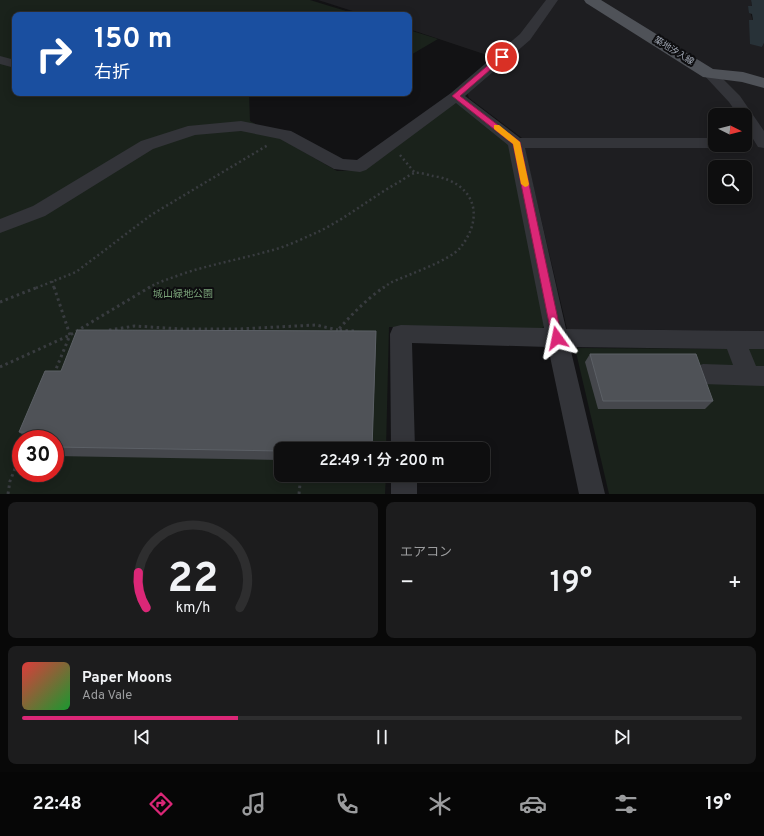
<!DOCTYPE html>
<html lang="ja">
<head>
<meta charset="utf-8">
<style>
	body { margin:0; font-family:Overpass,"Noto Sans JP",sans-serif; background:#1c1c1d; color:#f1f3f6; height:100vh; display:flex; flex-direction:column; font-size:15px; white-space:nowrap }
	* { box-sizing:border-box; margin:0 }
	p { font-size:13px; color:#9b9c9e }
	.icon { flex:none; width:22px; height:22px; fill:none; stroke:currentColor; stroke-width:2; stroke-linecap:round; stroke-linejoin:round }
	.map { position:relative; height:494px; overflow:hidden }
	.sheet { display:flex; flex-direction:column; gap:8px; padding:8px; background:#080808; flex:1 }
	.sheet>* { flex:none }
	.top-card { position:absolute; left:12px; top:12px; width:400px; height:84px; border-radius:8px; box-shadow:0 2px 10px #0003,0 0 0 1px #2e2e2f; background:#1a4fa0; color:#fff; overflow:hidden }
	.needle { width:26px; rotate:96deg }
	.fabs { position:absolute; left:708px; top:108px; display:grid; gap:8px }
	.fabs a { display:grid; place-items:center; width:44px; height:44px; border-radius:8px; background:#0e0e0f; box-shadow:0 2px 10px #0003,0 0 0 1px #2e2e2f; font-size:20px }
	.speed { position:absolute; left:12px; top:430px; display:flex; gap:8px; font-size:20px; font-weight:700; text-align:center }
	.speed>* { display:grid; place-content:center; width:52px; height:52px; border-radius:50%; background:#0e0e0f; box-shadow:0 2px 10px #0003,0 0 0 1px #2e2e2f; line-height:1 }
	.speed .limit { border:6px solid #d22; background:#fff; color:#111 }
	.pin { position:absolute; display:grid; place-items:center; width:34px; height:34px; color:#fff; margin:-17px; border:2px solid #fff; border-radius:50%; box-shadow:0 1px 4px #0007 }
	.me { position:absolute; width:44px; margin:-22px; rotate:348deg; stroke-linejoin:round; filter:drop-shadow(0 0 3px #0008) }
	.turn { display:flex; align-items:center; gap:14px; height:84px; padding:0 16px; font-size:18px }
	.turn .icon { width:52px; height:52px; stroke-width:2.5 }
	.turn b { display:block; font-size:28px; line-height:34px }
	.big { font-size:30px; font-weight:600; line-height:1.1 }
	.sheet .widget { flex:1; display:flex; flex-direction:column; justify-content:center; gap:6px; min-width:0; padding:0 14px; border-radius:8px; background:#1c1c1d }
	.sheet .dial { align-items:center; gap:0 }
	.dial svg { height:104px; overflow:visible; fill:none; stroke:#2e2e2f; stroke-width:7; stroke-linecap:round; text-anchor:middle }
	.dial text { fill:#f1f3f6; stroke:none }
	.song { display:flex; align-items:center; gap:12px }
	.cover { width:48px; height:48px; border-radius:6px; background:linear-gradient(135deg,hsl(0 70% 55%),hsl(130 70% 35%)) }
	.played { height:4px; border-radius:2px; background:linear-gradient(90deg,#db2777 30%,#2e2e2f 30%) }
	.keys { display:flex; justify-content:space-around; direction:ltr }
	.heat { display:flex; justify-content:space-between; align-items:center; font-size:22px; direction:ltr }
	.sheet .tiles { flex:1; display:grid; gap:8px; grid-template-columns:1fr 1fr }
	.widget:last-child { grid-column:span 2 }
	.trip { position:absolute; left:274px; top:442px; width:216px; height:40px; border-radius:8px; background:#0e0e0f; box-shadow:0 2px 10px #0003,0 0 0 1px #2e2e2f; font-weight:600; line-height:40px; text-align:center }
	.tab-bar { display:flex; height:64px; justify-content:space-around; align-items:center; background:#060606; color:#9b9c9e }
	.tab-bar .icon { width:28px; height:28px }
	.tab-bar .current { color:#db2777 }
	.tab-bar b { font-size:18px; color:#f1f3f6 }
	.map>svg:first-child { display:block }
	.built { fill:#1e1e21; fill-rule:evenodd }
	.green { fill:#1a221b; fill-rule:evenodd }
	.water { fill:#283238 }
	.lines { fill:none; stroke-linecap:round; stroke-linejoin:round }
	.path-far1 { stroke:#393c40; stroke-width:2.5; stroke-dasharray:2 3; stroke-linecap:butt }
	.path { stroke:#393c40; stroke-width:3; stroke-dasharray:2.5 3.5; stroke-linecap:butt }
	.minor { fill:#333439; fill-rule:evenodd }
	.major { fill:#4f5258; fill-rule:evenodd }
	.wall { fill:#45474c }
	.shaded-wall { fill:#2c2e31 }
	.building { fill:#4f5257; stroke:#5c6066 }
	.route { fill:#db2777; stroke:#8e194d }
	.slow { fill:#f59e0b }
	.labels { text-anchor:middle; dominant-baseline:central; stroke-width:4; stroke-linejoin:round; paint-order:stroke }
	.far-street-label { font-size:9px; fill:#a3aab6; stroke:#0d0d0f }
	.park-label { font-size:10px; fill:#79a278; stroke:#0d0d0f }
</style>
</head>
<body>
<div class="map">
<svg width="764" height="494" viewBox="0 0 764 494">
	<rect width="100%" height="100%" fill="#121214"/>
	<path class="built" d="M318 0H751L752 7 748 6 753 21 749 20 762 47 764 43V331L567 329 522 138 469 98 467 92 505 61 409 29V15H365ZM715 115H745V145H715ZM715 167H745V197H715Z"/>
	<g class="green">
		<path d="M0 0H310L359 15H15V93H249L250 121 337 171 365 170 456 100 510 144 546 323 540 331 389 327 386 449H281V475H386L385 494H0ZM21 439H55V473H21Z"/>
		<polygon points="409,30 438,39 409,56"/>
		<polygon points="575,348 764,349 764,494 609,494"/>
	</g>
	<polygon class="water" points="751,0 764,0 764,43 762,47 750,44 749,20 753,20 752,14 749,13 748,6 752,6"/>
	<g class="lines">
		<g class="path-far1">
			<polyline points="400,155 415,173"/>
			<polyline points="52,281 54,288"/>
			<polyline points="36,288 76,272 151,215 268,145"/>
			<path d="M148 288C160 281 172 278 185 273 213 264 241 259 269 251 286 247 304 238 320 231 348 217 372 197 399 182 404 179 410 174 415 173 420 172 428 175 433 176 474 182 486 216 460 248 449 261 407 275 390 283L383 288"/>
		</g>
		<g class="path">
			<polyline points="54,287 70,335 54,374"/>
			<polyline points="0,302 38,287"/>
			<polyline points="109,330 135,326 182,329 239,329 316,325 338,330"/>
			<path d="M354 331 338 330C352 314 367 299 384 287"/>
			<polyline points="0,367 70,335 150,287"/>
			<polyline points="8,494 10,481 21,454"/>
			<polyline points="299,494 300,484"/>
		</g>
		<g class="minor">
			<polygon points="546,0 558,0 530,40 465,96 520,138 715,138 715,145 722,145 715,148 525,148 566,329 764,331 764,349 749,349 756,366 764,366 764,386 703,384 695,381 692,374 695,367 703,364 733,365 727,349 570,347 605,494 579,494 548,347 412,343 415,449 391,449 390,334 393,327 401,325 544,328 508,145 456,103 366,170 360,172 334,169 280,139 241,131 195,135 153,149 45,216 0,233 0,219 33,206 141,141 188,126 241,121 285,130 291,131 343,159 357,160 451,93 520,34"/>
			<polygon points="0,56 15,60 15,68 0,64"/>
			<polygon points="709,69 714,70 740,96 764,131 764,148 758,147 745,126 745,115 738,115 729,102 702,73 704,70"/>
			<rect x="391" y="475" width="26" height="19"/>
		</g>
		<polygon class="major" points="584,0 601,0 713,69 743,72 764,78 764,88 742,82 703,77 586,3"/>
	</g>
	<g class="wall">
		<polygon points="376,331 376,342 372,449 281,449 281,460 55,456 55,439 27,439 19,432 61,371"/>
		<polygon points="590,354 713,401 705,409 598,409 585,362"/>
	</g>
	<polygon class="shaded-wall" points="376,331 376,342 372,449"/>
	<g class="building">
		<polygon points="77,330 376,331 372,449 281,449 281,451 55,447 55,439 35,439 39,433 19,432 45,371 61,371"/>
		<polygon points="590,354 696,354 713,401 603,401"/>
	</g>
	<polygon class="route" points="500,55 505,57 460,96 520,142 562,338 560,342 557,343 553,342 552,338 513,144 452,96"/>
	<polygon class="slow" points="494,125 499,125 520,142 529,184 528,186 525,187 521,184 513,144 494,129"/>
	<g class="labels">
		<g class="far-street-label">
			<text transform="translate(674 51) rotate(32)">築地汐入線</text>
		</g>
		<g class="park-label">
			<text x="183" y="294">城山緑地公園</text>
		</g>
	</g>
</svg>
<div class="fabs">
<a><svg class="needle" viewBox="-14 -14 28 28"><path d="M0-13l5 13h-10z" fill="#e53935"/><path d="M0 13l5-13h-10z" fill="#9b9c9e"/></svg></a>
<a><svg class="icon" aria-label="search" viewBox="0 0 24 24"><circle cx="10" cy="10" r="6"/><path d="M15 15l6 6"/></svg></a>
</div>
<div class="speed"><div class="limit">30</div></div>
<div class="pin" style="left:502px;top:57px;background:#d93025"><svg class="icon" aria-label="arrive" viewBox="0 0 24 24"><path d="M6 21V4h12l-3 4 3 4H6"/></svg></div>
<svg class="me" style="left:557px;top:338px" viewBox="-20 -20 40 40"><path d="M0-17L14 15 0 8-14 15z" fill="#db2777" stroke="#fff" stroke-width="4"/></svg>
<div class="trip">22:49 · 1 分 · 200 m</div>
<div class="top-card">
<div class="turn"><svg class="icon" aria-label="right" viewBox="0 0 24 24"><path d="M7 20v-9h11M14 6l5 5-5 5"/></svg><div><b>150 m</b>右折</div></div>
</div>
</div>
<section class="sheet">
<div class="tiles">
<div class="widget dial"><svg viewBox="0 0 100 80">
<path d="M14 69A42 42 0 1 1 86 69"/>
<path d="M14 69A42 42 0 0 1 8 42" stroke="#db2777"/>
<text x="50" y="56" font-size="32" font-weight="700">22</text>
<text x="50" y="72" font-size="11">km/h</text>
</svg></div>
<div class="widget"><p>エアコン</p>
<div class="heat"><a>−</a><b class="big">19°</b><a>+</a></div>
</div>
<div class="widget">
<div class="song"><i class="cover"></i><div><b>Paper Moons</b><p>Ada Vale</p></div></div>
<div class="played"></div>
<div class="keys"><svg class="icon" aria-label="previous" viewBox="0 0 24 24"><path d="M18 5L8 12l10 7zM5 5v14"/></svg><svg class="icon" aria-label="pause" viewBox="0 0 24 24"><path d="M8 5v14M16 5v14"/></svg><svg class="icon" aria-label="next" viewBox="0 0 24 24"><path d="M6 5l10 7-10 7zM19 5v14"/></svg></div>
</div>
</div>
</section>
<nav class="tab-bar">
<b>22:48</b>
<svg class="icon current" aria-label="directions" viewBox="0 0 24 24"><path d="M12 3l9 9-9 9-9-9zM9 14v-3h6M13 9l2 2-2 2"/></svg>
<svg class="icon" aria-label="music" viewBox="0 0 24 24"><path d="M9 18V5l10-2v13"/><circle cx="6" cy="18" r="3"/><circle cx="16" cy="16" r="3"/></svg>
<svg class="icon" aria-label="phone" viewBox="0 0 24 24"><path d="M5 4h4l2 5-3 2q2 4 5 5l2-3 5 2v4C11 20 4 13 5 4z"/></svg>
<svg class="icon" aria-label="climate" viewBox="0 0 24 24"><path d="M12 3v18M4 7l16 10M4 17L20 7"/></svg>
<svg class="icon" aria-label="car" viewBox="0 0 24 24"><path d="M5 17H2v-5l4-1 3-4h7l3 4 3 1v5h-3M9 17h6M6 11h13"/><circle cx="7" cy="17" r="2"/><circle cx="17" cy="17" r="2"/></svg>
<svg class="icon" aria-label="filters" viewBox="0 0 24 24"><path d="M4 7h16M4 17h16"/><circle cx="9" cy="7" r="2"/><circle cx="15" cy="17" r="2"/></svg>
<b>19°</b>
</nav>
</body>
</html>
